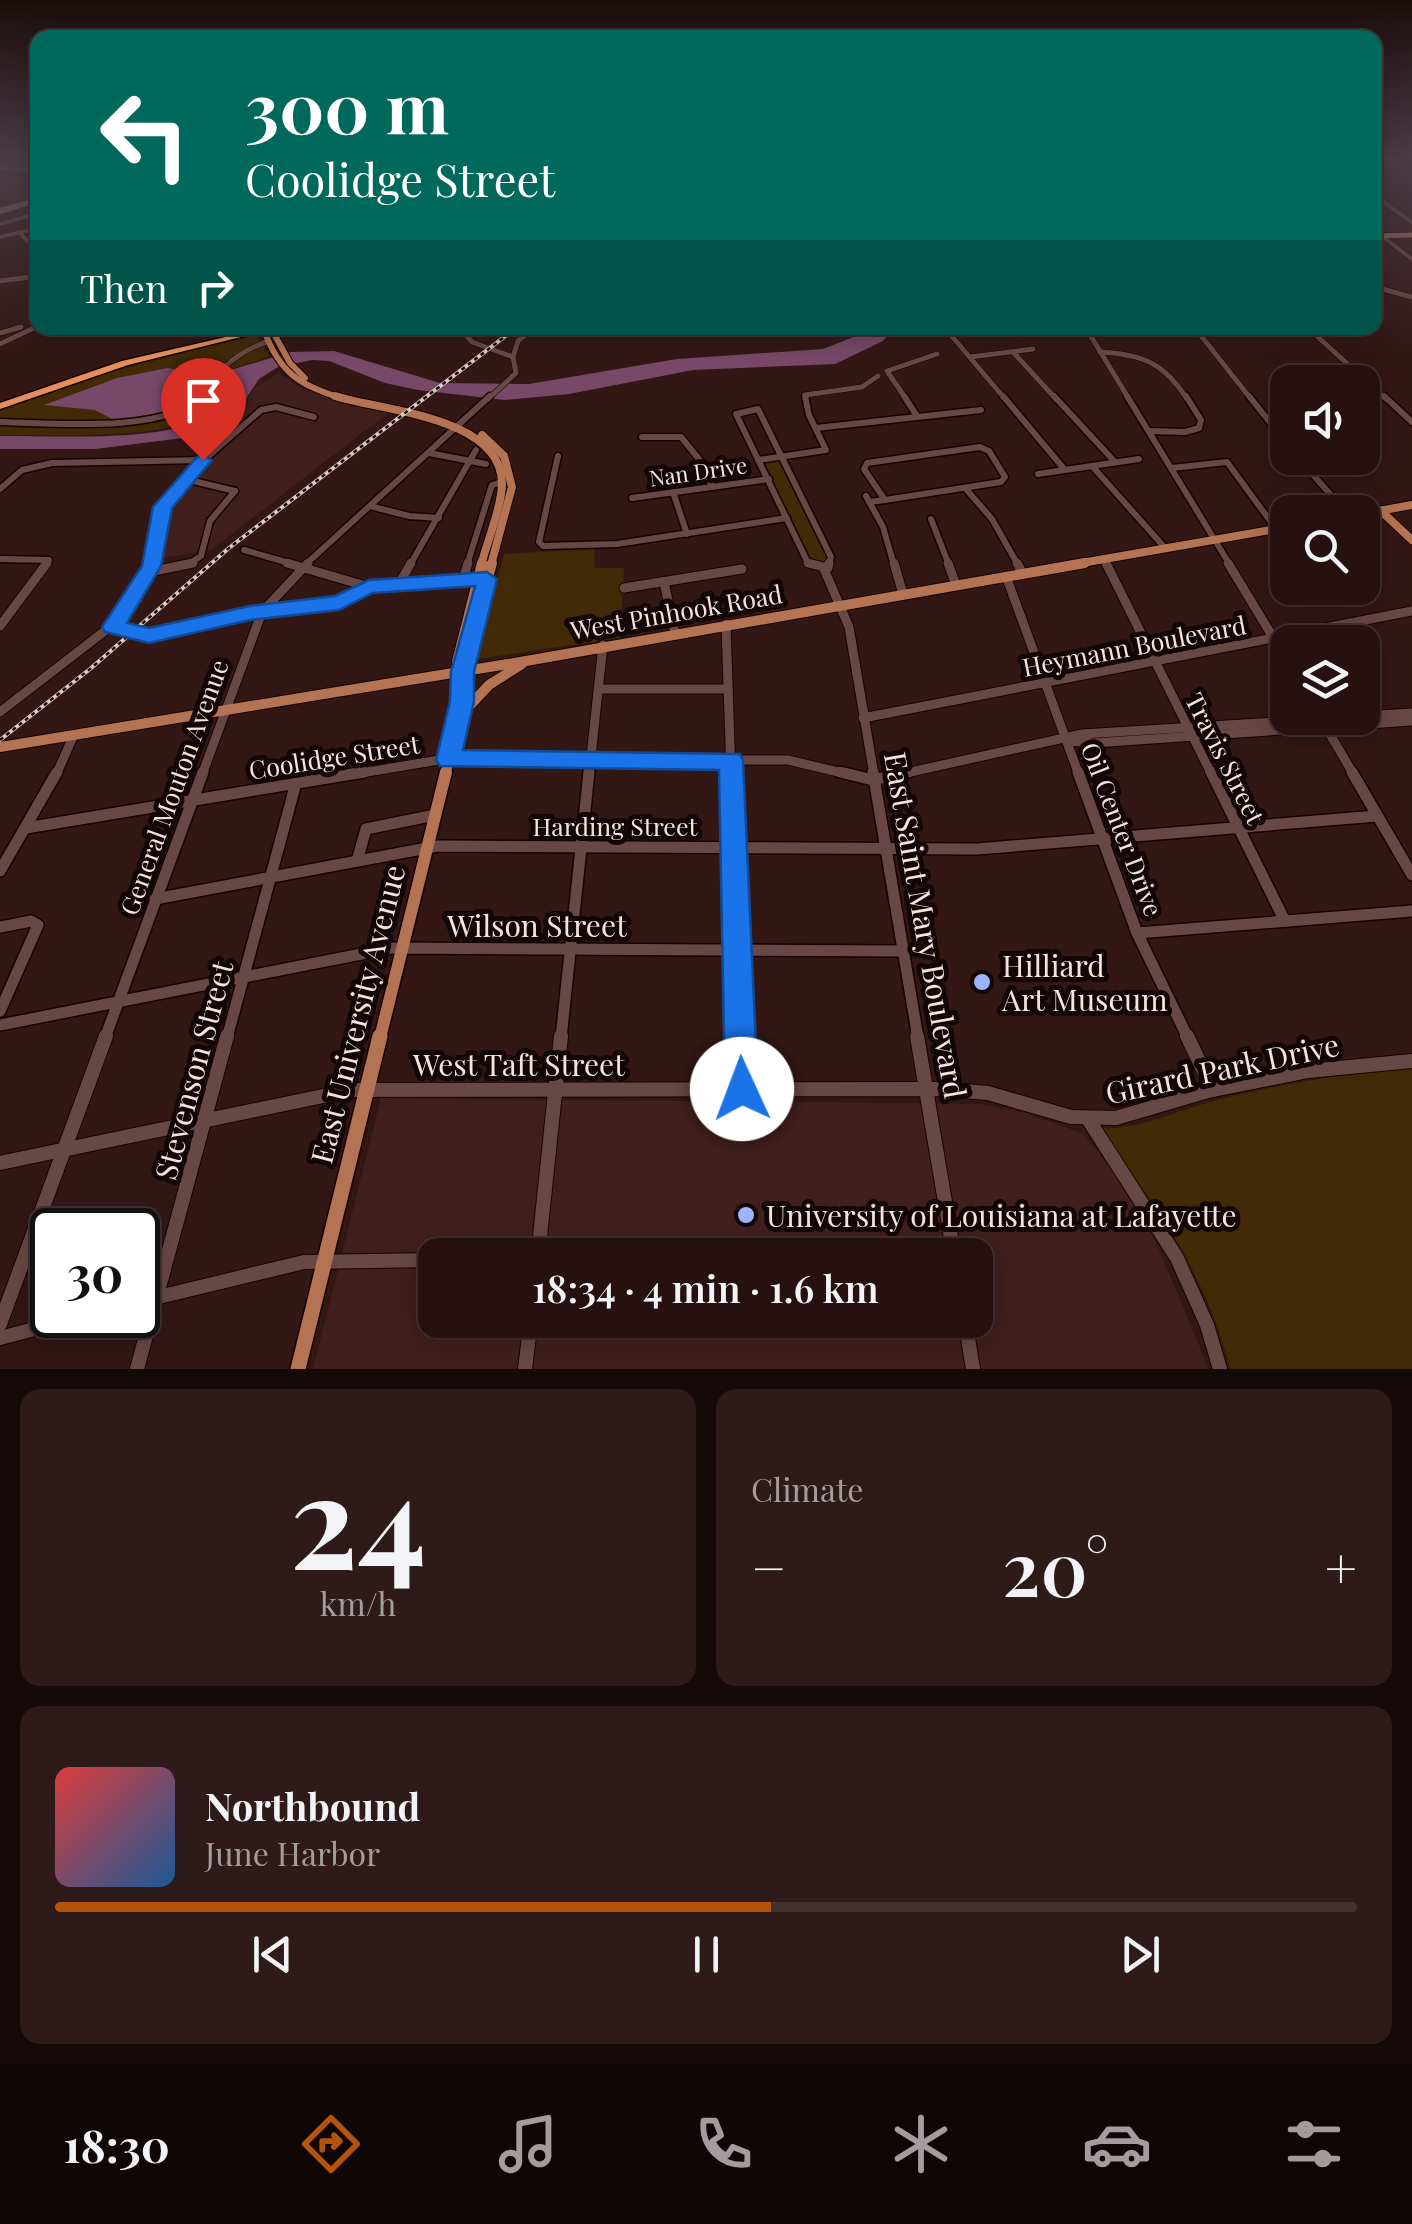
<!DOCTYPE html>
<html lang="en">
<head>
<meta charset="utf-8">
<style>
	body { margin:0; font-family:"Playfair Display",serif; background:#2e1a19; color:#f1f3f6; height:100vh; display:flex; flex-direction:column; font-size:38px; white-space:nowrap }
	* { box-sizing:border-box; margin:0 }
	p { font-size:32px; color:#a49d9f }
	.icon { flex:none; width:55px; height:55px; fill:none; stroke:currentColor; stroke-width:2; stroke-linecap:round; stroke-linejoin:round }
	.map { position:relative; height:1369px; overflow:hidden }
	.drawer { display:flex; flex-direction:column; gap:20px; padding:20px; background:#150909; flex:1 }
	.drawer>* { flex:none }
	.top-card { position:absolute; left:30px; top:30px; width:1352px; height:305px; border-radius:20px; box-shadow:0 5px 25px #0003,0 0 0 2px #423130; background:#00695c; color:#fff; overflow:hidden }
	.fabs { position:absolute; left:1270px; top:365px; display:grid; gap:20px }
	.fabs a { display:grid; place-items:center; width:110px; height:110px; border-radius:20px; background:#261110; box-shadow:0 5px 25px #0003,0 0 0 2px #423130; font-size:50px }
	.speed { position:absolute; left:30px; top:1208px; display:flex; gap:20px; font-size:50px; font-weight:700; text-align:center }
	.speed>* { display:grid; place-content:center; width:130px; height:130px; border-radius:50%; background:#261110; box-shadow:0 5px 25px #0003,0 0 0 2px #423130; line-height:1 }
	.speed .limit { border:5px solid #111; border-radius:15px; background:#fff; color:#111 }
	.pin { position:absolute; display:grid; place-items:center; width:85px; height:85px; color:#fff; margin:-102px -42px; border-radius:50% 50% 50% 0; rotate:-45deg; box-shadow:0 0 10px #0007 }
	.pin .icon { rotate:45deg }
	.me { position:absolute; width:110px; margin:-55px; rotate:358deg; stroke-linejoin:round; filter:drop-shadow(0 0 8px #0008) }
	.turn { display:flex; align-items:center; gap:35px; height:210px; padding:0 50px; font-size:45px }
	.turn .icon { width:130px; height:130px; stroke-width:2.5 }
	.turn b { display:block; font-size:70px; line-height:85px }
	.then { display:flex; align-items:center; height:95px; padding:0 50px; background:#0003; gap:20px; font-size:38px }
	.big { font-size:75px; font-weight:600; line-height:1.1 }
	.drawer .card { flex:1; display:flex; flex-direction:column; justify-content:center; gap:15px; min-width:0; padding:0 35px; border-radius:20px; background:#2e1a19 }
	.drawer .dial { align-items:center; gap:0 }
	.dial b { font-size:130px; line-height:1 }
	.song { display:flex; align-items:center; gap:30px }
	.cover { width:120px; height:120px; border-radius:15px; background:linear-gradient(135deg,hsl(0 70% 55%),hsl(210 70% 35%)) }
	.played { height:10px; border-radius:5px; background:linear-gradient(90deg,#b45309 55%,#423130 55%) }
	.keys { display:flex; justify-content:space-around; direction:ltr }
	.heat { display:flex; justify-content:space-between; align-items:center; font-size:55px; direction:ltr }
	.drawer .tiles { flex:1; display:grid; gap:20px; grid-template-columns:1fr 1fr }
	.card:last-child { grid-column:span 2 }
	.trip { position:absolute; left:418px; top:1238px; width:575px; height:100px; border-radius:20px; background:#261110; box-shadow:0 5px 25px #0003,0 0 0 2px #423130; font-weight:600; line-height:100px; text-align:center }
	.tab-bar { display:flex; height:160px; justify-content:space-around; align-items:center; background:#0f0706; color:#a49d9f }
	.tab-bar .icon { width:70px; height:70px }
	.tab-bar .selected { color:#b45309 }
	.tab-bar b { font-size:45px; color:#f1f3f6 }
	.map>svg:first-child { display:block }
	.built { fill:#411f1c; fill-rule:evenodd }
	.green { fill:#422a07 }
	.water { fill:#774868 }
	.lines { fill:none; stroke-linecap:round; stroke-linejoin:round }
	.taxiway { fill:#87706d; fill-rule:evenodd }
	.minor-far5-casing { stroke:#180302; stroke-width:5 }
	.minor-far4-casing { stroke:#180302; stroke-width:6 }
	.minor-far3-casing { stroke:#180302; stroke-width:9 }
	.minor-far2-casing { stroke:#180302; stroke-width:11 }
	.minor-far1-casing { stroke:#180302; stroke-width:14 }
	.minor-casing { stroke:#180302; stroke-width:16 }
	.major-far5-casing { stroke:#180302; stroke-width:6 }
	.major-far4-casing { stroke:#180302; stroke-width:8 }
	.major-far3-casing { stroke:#180302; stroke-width:10 }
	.major-far2-casing { stroke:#180302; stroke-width:12 }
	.major-far1-casing { stroke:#180302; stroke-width:15 }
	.major-casing { stroke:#180302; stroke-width:18 }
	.highway-casing { stroke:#180302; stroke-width:3 }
	.minor-far5 { stroke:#684845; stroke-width:4 }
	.minor-far4 { stroke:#684845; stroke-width:5 }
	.minor-far3 { stroke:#684845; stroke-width:6 }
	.minor-far2 { stroke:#684845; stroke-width:9 }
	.minor-far1 { stroke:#684845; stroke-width:11 }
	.minor { stroke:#684845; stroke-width:14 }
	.major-far5 { stroke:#b47353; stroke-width:5 }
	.major-far4 { stroke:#b47353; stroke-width:6 }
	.major-far3 { stroke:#b47353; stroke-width:8 }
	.major-far2 { stroke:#b47353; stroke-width:10 }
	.major-far1 { stroke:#b47353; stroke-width:12 }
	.major { stroke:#b47353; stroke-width:15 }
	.highway { fill:#e68f5d; fill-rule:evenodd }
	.rail-casing { stroke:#dcc8c5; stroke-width:4 }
	.rail { stroke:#120606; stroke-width:2.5; stroke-dasharray:4; stroke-linecap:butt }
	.route { fill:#1a73e8; stroke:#114b97; stroke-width:2.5 }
	.poi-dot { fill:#9cb4fd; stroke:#120606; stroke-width:4 }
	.labels { text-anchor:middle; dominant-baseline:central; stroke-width:10; stroke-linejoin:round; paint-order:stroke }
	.far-street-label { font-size:22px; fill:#f6e3e0; stroke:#120606 }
	.street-label { font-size:25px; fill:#f6e3e0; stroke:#120606 }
	.near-street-label { font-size:30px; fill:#f6e3e0; stroke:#120606 }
	.near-poi-label { font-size:30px; fill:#f6e3e0; stroke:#120606; text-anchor:start }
</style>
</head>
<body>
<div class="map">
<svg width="1412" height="1369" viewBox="0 0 1412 1369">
	<rect width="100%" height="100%" fill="#321715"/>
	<g class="built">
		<polygon points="0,160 37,160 37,242 21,217 0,223"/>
		<polygon points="278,373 304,390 388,413 211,550 148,560 154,512 167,492 231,429 254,388"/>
		<path d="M381 1098 980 1104 1026 1113 1084 1134 1126 1189 1156 1242 1209 1369H313ZM435 1255H975V1320H435Z"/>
	</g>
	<g class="green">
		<path d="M253 336 258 337 269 357 236 367C227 381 219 401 206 412 173 442 46 434 0 435V411C83 377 166 355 253 336Z"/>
		<polygon points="781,459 830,557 828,564 809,559 763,461"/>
		<polygon points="594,549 595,568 624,568 620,638 477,659 504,554"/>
		<path d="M1412 1068V1369H1230C1209 1282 1157 1201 1099 1134L1102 1128C1140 1130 1178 1110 1214 1101 1279 1084 1345 1073 1412 1068Z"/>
	</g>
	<g class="water">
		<path d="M868 328H894L883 341 835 364 693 370 569 394 505 400 418 390 385 383 329 361 312 360 278 367 259 379 233 418 183 438 95 449H0V436C50 435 168 444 207 415 219 405 222 388 234 377L217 374 291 352 334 351 440 383 529 384 677 359 823 349 856 336Z"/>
		<path d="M168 368C185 372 192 375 196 393L190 401 161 413 114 420 95 410 44 405 117 378Z"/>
	</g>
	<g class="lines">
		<g class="taxiway">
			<polygon points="0,166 38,169 38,173 0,170"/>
			<polygon points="28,200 31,205 0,214 0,208"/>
		</g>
		<g class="minor-far5-casing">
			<g id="minor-far5">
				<polyline points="1375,196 1412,222"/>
				<polyline points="0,224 38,213"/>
				<polyline points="1375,231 1412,259"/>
				<polyline points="19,232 38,252"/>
				<polyline points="0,237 38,228"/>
			</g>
		</g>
		<g class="minor-far4-casing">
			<g id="minor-far4">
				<polyline points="0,281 38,276"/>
				<polyline points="1375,287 1412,297"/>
				<polyline points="466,328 465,334 472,342 513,357 516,373 488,399"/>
				<polyline points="945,328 1005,399"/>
				<polyline points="1086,328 1129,399"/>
				<polyline points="1195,328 1251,399"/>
				<polyline points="1308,328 1386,399"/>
				<polyline points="318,329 422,328"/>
				<polyline points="0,333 21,327"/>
				<polyline points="0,344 38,326"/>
				<polyline points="1013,352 1056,399"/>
				<path d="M1100 352C1142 354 1164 363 1187 399"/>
				<polyline points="513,357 518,341 534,328"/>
				<polyline points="970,357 1033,349"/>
				<path d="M198 399C215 372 238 351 269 341"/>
				<polyline points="806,399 805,395 862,387 878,376"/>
				<polyline points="906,399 887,371 937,354"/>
			</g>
		</g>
		<g class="minor-far3-casing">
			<g id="minor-far3">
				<polyline points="904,396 917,416"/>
				<polyline points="1003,396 1065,470"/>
				<polyline points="1054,396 1115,462"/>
				<polyline points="1127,396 1230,565"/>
				<polyline points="1249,396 1288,445"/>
				<polyline points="1384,396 1412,422"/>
				<path d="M0 422C45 423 171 434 200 396"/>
				<polyline points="816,428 981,410"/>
				<polyline points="1149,431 1185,432 1199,428 1201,420 1186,396"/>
				<polyline points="642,437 681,437 703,464 712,487"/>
				<polygon points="980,447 989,451 1005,477 1001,482 885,500 864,469 867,463"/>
				<polyline points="429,453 486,464"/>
				<polyline points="558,456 539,542 543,546 617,544 787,518"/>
				<polyline points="1298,458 1346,512"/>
				<polyline points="758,460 826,450 809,415 805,396"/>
				<polyline points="1092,466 1166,549"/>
				<polyline points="1172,468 1227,462 1276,529"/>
				<polyline points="1038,474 1139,459"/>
				<polyline points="185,479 235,491"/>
				<polyline points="965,488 992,519 1018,565"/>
				<polyline points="0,489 22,470 52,463 203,460"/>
				<polyline points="673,492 687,534"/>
				<polyline points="866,496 883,527 894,565"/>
				<polyline points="632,498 769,479"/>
				<polyline points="869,502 885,500"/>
				<polyline points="370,506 409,516 439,518"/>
				<polyline points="931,519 949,565"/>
				<polyline points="244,550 296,565"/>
				<polyline points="0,559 49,560 45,565"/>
				<polyline points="1104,559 1107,565"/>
				<polyline points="150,565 162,507 196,467 261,410 276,407 314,417"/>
				<polyline points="187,565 201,556 210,521 235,491"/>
				<polyline points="305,565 490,396"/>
				<polyline points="410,565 476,450"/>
				<polyline points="467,565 492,485 502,482"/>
				<polyline points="817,565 808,563 736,414 758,409 831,557 829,565"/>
			</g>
		</g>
		<g class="minor-far2-casing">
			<g id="minor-far2">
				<polyline points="287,563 366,586"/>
				<polyline points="808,563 828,568 829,563"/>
				<polyline points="894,563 903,594"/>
				<polyline points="948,563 956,585"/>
				<polyline points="1017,563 1023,574"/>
				<polyline points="1106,563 1212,775"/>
				<polyline points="1228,563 1288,662"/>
				<polyline points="824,569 849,627 874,775"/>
				<polyline points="149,572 193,563"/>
				<polyline points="1006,576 1079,775"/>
				<polyline points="463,579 468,563"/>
				<polyline points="664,582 675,633"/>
				<polyline points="399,584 411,563"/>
				<polyline points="624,588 742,569"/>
				<polyline points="726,624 731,775"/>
				<polyline points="0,626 47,563"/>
				<polyline points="112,627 149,636 250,613 339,603 369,587 477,579"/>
				<polyline points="599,689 728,689"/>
				<polyline points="0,712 119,620 151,563"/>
				<polyline points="1362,716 1412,713"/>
				<polyline points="863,718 1412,611"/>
				<polyline points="1324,724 1354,775"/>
				<polyline points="1068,741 1094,743 1412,721"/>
				<polyline points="56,775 73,737"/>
				<polyline points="202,775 262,612 308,563"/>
				<polyline points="349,775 439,760 788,760 851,775"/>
				<polyline points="589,775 603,645"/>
				<polyline points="897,775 1082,734 1343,718"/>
			</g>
		</g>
		<g class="minor-far1-casing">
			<g id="minor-far1">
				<polyline points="731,772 739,1038"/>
				<polyline points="840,772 873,780 908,772"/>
				<polyline points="873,772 918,1038"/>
				<polyline points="1078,772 1137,933 1188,1038"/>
				<polyline points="1211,772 1285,921"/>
				<polyline points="1352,772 1412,875"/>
				<polyline points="26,828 364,772"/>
				<polyline points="357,861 366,829 435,815"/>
				<polyline points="0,871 57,772"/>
				<polyline points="155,899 438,846 977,849 1377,816"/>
				<polyline points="0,927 31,921 38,925 0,1011"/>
				<polyline points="1137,933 1412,911"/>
				<polyline points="0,1025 392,948 902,951"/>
				<polyline points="105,1038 203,772"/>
				<polyline points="227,1038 296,783"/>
				<polyline points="561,1038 589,772"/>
			</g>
		</g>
		<g class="minor-casing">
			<g id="minor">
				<polyline points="739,1036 741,1089"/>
				<polyline points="917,1036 954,1255"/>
				<polyline points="1187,1036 1213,1090"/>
				<polyline points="1088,1119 1177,1258 1207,1325 1220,1369"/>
				<polyline points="0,1163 352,1090 939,1089 988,1093 1071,1117 1116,1118 1208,1091 1308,1071 1412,1061"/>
				<polyline points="538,1255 561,1036"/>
				<polyline points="138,1302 304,1262 435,1260"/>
				<polyline points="965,1320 973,1369"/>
				<polyline points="0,1324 106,1036"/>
				<polyline points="0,1338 88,1315"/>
				<polyline points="137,1369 227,1036"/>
				<polyline points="525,1369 531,1320"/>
			</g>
		</g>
		<g class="major-far5-casing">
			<polyline id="major-far5" points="1375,236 1412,235"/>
		</g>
		<g class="major-far4-casing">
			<g id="major-far4">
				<path d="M263 328C280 374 298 384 343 399"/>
				<polyline points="278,328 273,332 290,363 305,378"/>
			</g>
		</g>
		<g class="major-far3-casing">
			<g id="major-far3">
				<path d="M335 396C381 411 501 416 502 483 502 505 487 543 481 565"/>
				<polyline points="482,435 504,456 512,487 491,565"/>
				<polyline points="1381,511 1412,540"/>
				<polyline points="1362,514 1412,505"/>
				<polyline points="1070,565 1288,527"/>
			</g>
		</g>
		<g class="major-far2-casing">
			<g id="major-far2">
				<polyline points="463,671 492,563"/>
				<polyline points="459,717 489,685 522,664"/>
				<polyline points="0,747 526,661 1085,563"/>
				<path d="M445 775C452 748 473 686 457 662L482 563"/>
			</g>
		</g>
		<g class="major-far1-casing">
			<polyline id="major-far1" points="380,1038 446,772"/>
		</g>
		<g class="major-casing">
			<polyline id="major" points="298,1369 380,1036"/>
		</g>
		<g class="highway-casing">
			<polygon id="highway" points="265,328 277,328 128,365 0,409 0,403 122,361"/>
		</g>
		<use href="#minor-far5" class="minor-far5"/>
		<use href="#minor-far4" class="minor-far4"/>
		<use href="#minor-far3" class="minor-far3"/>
		<use href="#minor-far2" class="minor-far2"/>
		<use href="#minor-far1" class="minor-far1"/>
		<use href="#minor" class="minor"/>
		<use href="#major-far5" class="major-far5"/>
		<use href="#major-far4" class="major-far4"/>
		<use href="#major-far3" class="major-far3"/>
		<use href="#major-far2" class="major-far2"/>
		<use href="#major-far1" class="major-far1"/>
		<use href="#major" class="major"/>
		<use href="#highway" class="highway"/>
		<g class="rail-casing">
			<polyline id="rail" points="0,740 90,669 229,548 516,328"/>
		</g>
		<use href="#rail" class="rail"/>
	</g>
	<linearGradient id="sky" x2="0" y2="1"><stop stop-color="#1c0d0c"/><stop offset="0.45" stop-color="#493c46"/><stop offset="1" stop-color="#493c46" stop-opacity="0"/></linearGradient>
	<rect width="1412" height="352" fill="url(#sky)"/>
	<polygon class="route" points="203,455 212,460 172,508 161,566 127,623 149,628 250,606 335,596 369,580 487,572 497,579 474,672 474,701 463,750 740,754 743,760 758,1089 753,1100 742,1105 730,1100 725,1089 719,770 440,766 436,760 450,701 451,672 475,586 373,593 339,610 250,620 149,643 105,632 102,627 142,566 153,507 197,457"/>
	<g class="poi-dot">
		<circle cx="982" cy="982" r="10"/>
		<circle cx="746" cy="1215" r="10"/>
	</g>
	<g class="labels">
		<g class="far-street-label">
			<text transform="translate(698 471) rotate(-8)">Nan Drive</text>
		</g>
		<g class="street-label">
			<text transform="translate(676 611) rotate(-10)">West Pinhook Road</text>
			<text transform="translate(1134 645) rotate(-11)">Heymann Boulevard</text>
			<text transform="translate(334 756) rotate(-9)">Coolidge Street</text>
			<text transform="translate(1226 758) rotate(63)">Travis Street</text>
			<text transform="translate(173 787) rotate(-70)">General Mouton Avenue</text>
			<text x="615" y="825">Harding Street</text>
			<text transform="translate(1123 829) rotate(69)">Oil Center Drive</text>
		</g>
		<g class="near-street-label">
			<text x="537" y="925">Wilson Street</text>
			<text transform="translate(926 925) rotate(80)">East Saint Mary Boulevard</text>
			<text transform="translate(357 1014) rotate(-76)">East University Avenue</text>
			<text x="519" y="1064">West Taft Street</text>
			<text transform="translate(1222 1068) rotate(-12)">Girard Park Drive</text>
			<text transform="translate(193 1070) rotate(-75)">Stevenson Street</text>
		</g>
		<g class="near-poi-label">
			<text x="1002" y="965">Hilliard<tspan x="1002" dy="34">Art Museum</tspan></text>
			<text x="766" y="1215">University of Louisiana at Lafayette</text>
		</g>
	</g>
</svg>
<div class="fabs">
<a><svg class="icon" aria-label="sound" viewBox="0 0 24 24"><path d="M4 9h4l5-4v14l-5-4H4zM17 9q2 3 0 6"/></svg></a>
<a><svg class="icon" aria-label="search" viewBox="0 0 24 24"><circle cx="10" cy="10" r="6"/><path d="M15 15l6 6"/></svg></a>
<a><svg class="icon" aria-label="layers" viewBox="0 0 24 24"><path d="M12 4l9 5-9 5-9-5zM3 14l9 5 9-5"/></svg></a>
</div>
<div class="speed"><div class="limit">30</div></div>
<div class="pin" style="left:203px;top:460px;background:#d93025"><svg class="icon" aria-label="arrive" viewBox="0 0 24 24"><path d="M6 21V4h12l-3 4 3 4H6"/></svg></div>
<svg class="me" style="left:742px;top:1089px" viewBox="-20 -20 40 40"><circle r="19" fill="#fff"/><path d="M0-13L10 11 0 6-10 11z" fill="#1a73e8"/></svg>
<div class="trip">18:34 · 4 min · 1.6 km</div>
<div class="top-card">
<div class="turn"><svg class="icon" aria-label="left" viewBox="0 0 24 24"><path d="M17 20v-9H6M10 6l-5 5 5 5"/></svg><div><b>300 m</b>Coolidge Street</div></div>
<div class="then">Then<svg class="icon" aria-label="right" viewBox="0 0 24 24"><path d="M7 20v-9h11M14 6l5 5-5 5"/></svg></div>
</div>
</div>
<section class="drawer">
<div class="tiles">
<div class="card dial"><b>24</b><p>km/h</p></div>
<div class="card"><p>Climate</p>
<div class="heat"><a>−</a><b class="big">20°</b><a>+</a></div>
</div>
<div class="card">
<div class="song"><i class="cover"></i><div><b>Northbound</b><p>June Harbor</p></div></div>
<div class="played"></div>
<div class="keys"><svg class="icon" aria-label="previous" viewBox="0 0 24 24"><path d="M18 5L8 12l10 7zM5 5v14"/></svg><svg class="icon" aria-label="pause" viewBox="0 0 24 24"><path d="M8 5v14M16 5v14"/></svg><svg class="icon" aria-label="next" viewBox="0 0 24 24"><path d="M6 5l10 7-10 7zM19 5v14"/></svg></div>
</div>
</div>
</section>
<nav class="tab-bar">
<b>18:30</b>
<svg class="icon selected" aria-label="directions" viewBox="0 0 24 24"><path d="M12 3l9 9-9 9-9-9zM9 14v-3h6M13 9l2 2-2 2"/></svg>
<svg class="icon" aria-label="music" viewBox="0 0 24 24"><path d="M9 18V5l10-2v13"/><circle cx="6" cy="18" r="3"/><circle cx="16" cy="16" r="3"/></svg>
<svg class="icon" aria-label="phone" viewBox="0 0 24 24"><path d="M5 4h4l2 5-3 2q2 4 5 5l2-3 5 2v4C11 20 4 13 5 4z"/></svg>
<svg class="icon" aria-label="climate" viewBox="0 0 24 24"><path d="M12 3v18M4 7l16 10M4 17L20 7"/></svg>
<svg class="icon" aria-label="car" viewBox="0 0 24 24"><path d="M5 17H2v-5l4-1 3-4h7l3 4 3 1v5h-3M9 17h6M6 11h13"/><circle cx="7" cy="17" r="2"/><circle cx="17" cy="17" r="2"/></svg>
<svg class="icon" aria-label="filters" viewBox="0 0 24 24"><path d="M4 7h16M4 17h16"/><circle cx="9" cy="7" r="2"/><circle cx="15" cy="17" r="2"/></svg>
</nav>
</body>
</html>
